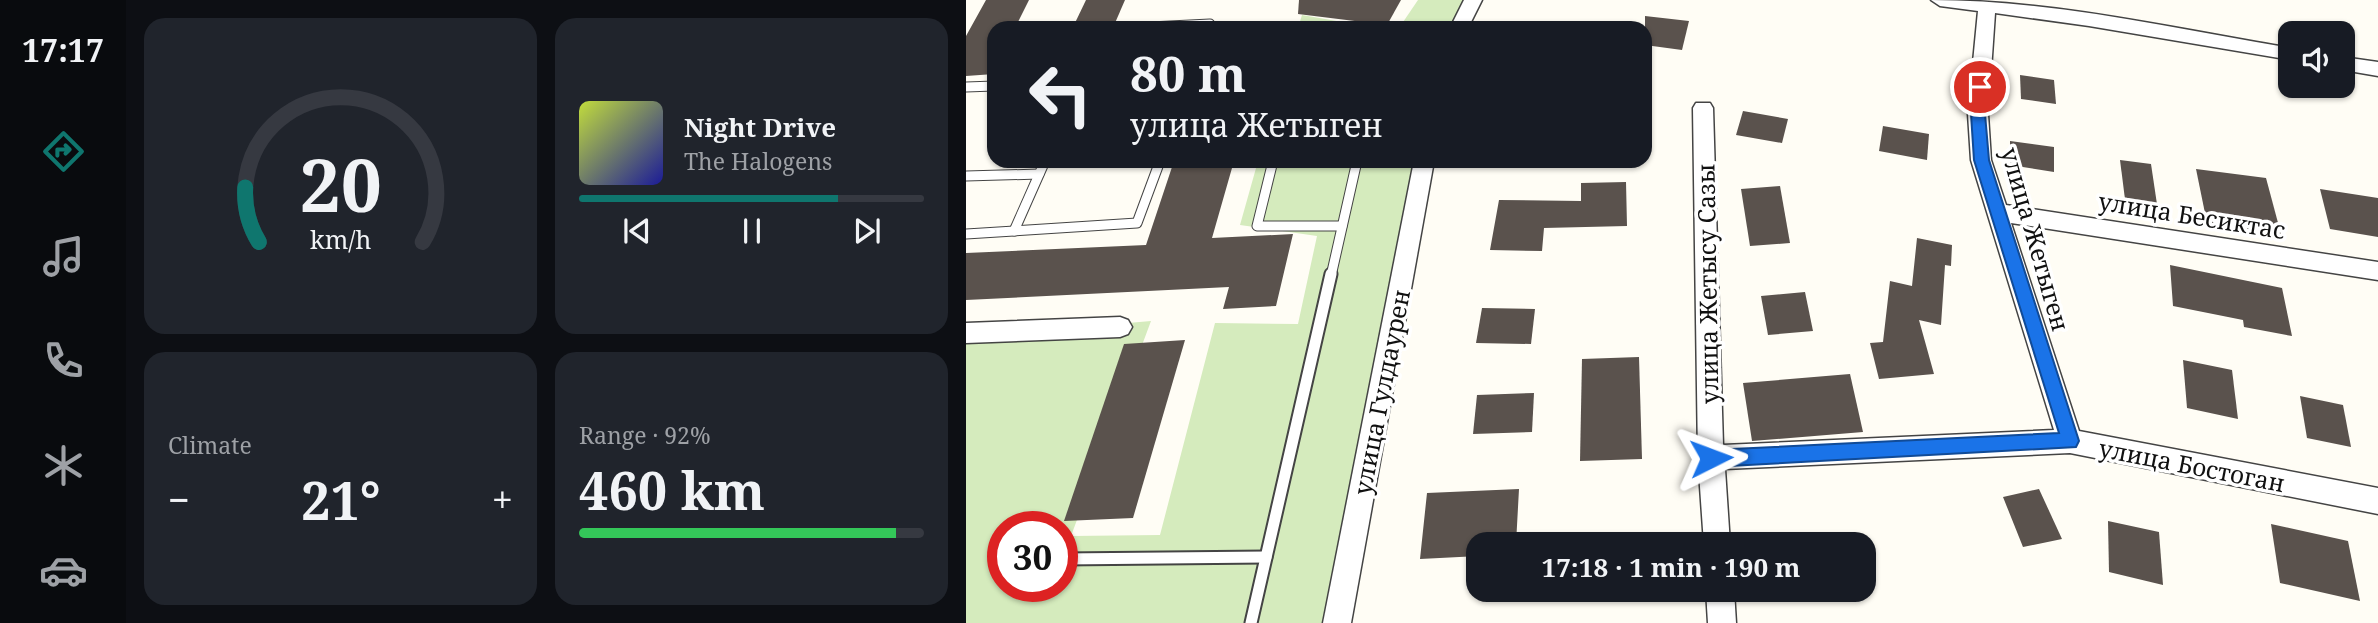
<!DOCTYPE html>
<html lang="en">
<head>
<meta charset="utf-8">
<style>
	body { margin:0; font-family:"Noto Serif",serif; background:#20242c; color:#f1f3f6; height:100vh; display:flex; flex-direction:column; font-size:26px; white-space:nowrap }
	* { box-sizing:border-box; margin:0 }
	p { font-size:23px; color:#9ea1a6 }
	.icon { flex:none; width:38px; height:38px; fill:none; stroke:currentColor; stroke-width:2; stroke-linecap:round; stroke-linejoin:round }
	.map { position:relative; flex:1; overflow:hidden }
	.details { display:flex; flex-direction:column; gap:18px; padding:18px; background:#0d0f14; width:840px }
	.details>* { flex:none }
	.top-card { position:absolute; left:21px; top:21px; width:665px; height:147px; border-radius:21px; box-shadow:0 2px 5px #0004; background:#171b24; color:#f1f3f6; overflow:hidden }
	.fabs { position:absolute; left:1312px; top:21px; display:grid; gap:14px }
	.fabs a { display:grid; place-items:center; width:77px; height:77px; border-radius:14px; background:#171b24; box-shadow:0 2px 5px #0004; font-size:35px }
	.speed { position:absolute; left:21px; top:511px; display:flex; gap:14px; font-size:35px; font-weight:700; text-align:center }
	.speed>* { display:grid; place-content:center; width:91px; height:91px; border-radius:50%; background:#171b24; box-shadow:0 2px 5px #0004; line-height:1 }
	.speed .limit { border:10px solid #d22; background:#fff; color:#111 }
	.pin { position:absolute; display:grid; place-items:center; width:60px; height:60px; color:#fff; margin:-30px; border:4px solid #fff; border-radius:50%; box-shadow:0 2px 7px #0007 }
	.me { position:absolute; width:77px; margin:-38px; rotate:87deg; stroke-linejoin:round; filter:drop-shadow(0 0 5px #0008) }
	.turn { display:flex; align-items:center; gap:24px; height:147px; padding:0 28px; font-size:32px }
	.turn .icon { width:91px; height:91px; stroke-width:2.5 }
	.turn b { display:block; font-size:49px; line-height:60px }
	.big { font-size:52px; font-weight:700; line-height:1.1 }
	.details .card { flex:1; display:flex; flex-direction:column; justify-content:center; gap:10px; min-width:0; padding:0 24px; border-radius:21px; background:#20242c }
	.details .dial { align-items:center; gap:0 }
	.dial svg { height:182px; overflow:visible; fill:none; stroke:#363941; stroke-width:7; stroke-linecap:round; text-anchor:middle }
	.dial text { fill:#f1f3f6; stroke:none }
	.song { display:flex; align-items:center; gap:21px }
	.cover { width:84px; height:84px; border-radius:10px; background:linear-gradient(135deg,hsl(70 70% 55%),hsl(240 70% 35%)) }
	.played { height:7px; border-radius:4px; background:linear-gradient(90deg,#0f766e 75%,#363941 75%) }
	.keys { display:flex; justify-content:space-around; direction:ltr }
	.heat { display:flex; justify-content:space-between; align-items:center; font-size:38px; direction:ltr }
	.charge { height:10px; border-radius:5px; background:linear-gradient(90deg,#34c759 92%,#363941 0) }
	.details .tiles { flex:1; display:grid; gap:18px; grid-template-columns:repeat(2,1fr) }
	.trip { position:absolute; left:500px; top:532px; width:410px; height:70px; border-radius:21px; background:#171b24; box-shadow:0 2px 5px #0004; font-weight:700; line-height:70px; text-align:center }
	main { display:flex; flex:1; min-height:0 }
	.dock { display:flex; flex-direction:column; width:126px; justify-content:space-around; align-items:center; background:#090b0e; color:#9ea1a6 }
	.dock .icon { width:49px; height:49px }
	.dock .selected { color:#0f766e }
	.dock b { font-size:32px; color:#f1f3f6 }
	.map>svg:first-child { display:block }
	.green { fill:#d5ebbd; fill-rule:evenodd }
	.building { fill:#5a524d }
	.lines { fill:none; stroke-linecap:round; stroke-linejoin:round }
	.service-far1-casing { stroke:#444; stroke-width:11 }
	.service-casing { stroke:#444; stroke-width:15 }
	.minor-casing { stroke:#444; stroke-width:3 }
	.service-far1 { stroke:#fff; stroke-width:9 }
	.service { stroke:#fff; stroke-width:11 }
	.minor { fill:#fff; fill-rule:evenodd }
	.route { fill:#1a73e8; stroke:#114b97; stroke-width:2 }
	.labels { text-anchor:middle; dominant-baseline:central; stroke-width:7; stroke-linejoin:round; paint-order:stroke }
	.street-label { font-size:24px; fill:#111; stroke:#fff }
</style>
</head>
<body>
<main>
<nav class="dock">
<b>17:17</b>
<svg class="icon selected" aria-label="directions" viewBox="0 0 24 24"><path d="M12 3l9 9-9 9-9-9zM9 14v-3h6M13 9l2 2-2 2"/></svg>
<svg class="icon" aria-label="music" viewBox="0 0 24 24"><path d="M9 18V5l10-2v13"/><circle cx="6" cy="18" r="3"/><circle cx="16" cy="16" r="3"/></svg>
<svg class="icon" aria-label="phone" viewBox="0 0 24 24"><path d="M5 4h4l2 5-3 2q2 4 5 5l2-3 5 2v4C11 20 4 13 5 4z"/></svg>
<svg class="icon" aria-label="climate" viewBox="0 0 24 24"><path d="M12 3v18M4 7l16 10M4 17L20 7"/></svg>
<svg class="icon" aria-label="car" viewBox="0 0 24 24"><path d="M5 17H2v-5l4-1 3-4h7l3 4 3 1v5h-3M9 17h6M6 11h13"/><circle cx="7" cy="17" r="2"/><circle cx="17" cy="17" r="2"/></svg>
</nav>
<section class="details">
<div class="tiles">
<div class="card dial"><svg viewBox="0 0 100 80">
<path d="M14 69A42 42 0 1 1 86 69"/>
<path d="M14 69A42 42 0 0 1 8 45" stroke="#0f766e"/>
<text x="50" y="56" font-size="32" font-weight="700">20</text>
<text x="50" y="72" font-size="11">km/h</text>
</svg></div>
<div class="card">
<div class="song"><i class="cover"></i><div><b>Night Drive</b><p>The Halogens</p></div></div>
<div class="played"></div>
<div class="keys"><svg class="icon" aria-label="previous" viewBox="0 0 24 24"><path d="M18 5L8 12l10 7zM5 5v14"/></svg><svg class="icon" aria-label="pause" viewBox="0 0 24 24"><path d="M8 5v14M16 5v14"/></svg><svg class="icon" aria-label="next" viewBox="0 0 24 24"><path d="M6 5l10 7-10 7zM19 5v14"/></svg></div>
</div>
<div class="card"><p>Climate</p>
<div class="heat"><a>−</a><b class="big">21°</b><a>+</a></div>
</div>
<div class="card"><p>Range · 92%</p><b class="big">460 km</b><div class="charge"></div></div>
</div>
</section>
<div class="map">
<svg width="1412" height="623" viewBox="0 0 1412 623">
	<rect width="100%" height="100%" fill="#fffdf5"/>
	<g class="green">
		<polygon points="452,0 502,0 487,28 433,28"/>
		<polygon points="336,15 411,28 332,28"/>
		<path d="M292 161H450L361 623H0V337L185 321 105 536 194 535 249 323 332 324 351 236 274 225ZM37 527H96V586H37Z"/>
	</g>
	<g class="building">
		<polygon points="20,0 63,0 49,28 28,28 28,74 0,76 0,36"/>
		<polygon points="120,0 159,0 149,23 108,25"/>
		<polygon points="333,0 435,0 421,25 332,14"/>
		<polygon points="679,16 723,21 716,50 679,45"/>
		<polygon points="1054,75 1088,80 1090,104 1055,99"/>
		<polygon points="777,111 822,119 816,143 770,135"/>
		<polygon points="917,126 963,134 961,160 913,151"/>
		<polygon points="1044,141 1088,147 1088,172 1044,165"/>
		<polygon points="1154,160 1185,164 1192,211 1160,207"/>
		<polygon points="208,161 268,161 246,238 327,234 310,306 257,309 263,287 0,300 0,253 180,245"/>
		<polygon points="1230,169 1300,178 1315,234 1241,223"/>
		<polygon points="660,182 661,226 578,228 576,251 524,250 533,200 615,201 615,183"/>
		<polygon points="814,186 824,243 784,246 775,189"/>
		<polygon points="1354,189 1412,198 1412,237 1364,229"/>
		<polygon points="951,238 986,245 985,266 979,265 975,325 953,320 968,374 913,379 904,343 917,342 924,281 946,286"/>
		<polygon points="1204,265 1316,288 1326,336 1278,327 1277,320 1207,306"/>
		<polygon points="839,292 847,331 802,335 795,296"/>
		<polygon points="516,308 569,309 565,344 510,343"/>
		<polygon points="219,340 167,518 98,521 158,344"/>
		<polygon points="673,357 676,459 614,461 616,359"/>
		<polygon points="1217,360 1266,370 1272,419 1221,408"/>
		<polygon points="884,374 897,432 786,441 777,383"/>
		<polygon points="568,393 566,432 507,434 511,395"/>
		<polygon points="1334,396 1377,405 1385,447 1341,438"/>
		<polygon points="553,489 550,544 513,544 513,556 454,559 461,493"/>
		<polygon points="1073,489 1096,539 1057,547 1037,497"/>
		<polygon points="1142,521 1193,532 1197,585 1143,572"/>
		<polygon points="1305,524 1382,541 1394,601 1314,583"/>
	</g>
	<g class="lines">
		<g class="service-far1-casing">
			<g id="service-far1">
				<polyline points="164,28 244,24 243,28"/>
				<polyline points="339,28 350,28"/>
				<polyline points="0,87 28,86"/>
				<polyline points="307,161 291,226 376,226"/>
				<polyline points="0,176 73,174"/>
				<polyline points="48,231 79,161"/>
				<polyline points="0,234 171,223 194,161"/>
				<polyline points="365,276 391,161"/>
			</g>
		</g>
		<g class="service-casing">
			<g id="service">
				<polyline points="96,559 300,557"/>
				<polyline points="285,623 365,274"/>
			</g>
		</g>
		<g class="minor-casing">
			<g id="minor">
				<polygon points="498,0 516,0 502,28 484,28"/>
				<path d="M965 0C1086 0 1206 28 1325 48V60L1123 26 1029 13 1022 114 1025 160 1040 205 1412 262V280L1045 223 1113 431 1412 488V514L1104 453 759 469 764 544H738L732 458 727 108 730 103H744L747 108 757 445 1088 430 1005 160 1002 114 1012 11 974 6Z"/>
				<polygon points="1377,57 1412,62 1412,76 1377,70"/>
				<polygon points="448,161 468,161 385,623 357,623"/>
				<polygon points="154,317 162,320 166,327 162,334 154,337 0,343 0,323"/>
				<polygon points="740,590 768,590 770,623 742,623"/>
			</g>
		</g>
		<use href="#service-far1" class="service-far1"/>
		<use href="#service" class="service"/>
		<use href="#minor" class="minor"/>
	</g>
	<polygon class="route" points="1014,82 1021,87 1019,114 1023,160 1113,441 1110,447 745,467 739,464 736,458 739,452 745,450 1093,433 1008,160 1005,114 1008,87"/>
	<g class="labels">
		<g class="street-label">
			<text transform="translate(1226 215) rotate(9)">улица Бесиктас</text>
			<text transform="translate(1070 239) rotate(74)">улица Жетыген</text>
			<text transform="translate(741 284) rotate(-91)">улица Жетысу Сазы</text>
			<text transform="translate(415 392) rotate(-79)">улица Гулдаурен</text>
			<text transform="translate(1226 465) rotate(11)">улица Бостоган</text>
		</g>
	</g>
</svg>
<div class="fabs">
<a><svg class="icon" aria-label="sound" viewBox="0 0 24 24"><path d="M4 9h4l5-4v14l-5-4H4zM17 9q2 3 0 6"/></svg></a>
</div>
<div class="speed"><div class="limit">30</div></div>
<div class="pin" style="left:1014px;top:87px;background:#d93025"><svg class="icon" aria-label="arrive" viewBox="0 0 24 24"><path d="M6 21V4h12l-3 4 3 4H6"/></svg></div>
<svg class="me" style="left:745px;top:458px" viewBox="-20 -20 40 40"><path d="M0-17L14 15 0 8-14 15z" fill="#1a73e8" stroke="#fff" stroke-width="4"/></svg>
<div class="trip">17:18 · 1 min · 190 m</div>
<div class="top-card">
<div class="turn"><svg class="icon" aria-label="left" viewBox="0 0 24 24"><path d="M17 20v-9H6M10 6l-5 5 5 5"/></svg><div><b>80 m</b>улица Жетыген</div></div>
</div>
</div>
</main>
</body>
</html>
